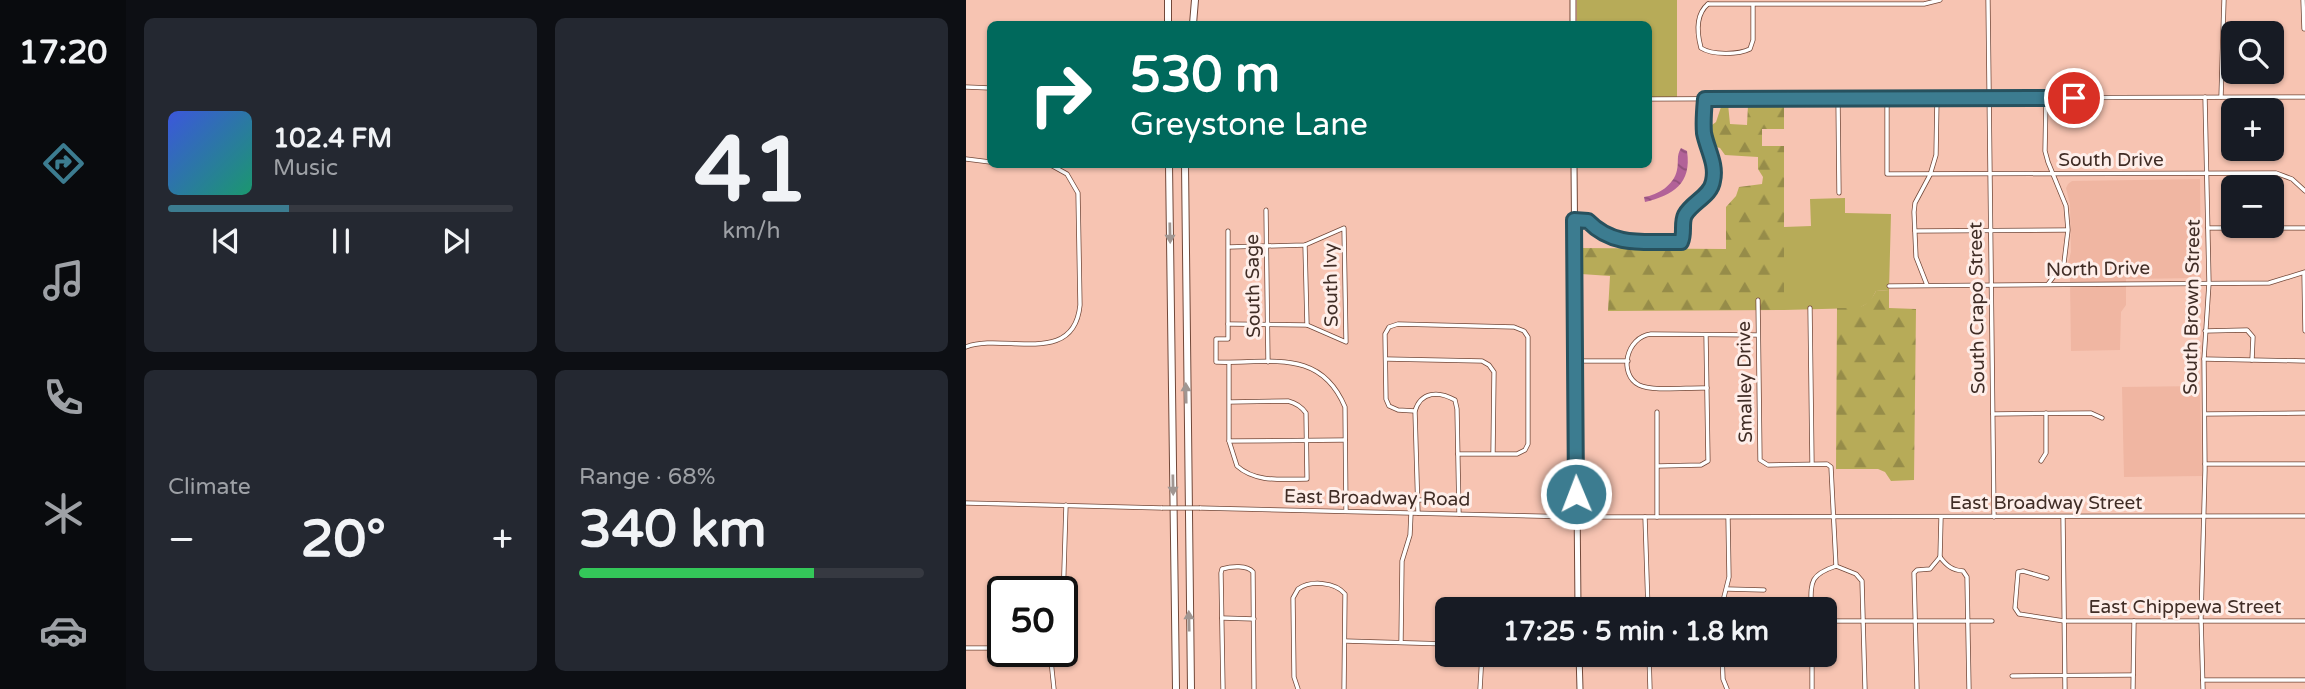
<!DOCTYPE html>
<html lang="en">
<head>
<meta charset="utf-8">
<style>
	body { margin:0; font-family:"Varela Round",sans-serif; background:#242831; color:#f1f3f6; height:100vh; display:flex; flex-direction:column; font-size:26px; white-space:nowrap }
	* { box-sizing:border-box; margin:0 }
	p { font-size:23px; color:#9ea1a6 }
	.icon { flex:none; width:38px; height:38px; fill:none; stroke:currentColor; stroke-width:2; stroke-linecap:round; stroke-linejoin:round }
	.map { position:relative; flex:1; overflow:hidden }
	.sheet { display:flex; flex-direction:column; gap:18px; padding:18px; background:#0d0f14; width:840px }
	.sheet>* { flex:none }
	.hud { position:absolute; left:21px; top:21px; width:665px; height:147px; border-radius:10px; box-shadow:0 2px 5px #0004; background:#00695c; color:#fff; overflow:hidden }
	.controls { position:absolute; left:1255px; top:21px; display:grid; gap:14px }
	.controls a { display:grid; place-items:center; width:63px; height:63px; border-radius:10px; background:#171b24; box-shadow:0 2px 5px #0004; font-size:35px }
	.speed { position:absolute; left:21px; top:576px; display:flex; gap:14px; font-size:35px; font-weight:700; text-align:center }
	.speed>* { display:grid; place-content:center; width:91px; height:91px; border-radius:50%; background:#171b24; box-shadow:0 2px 5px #0004; line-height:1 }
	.speed .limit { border:4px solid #111; border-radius:10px; background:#fff; color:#111 }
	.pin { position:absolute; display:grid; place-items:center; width:60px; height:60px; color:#fff; margin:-30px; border:4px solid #fff; border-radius:50%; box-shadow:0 2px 7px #0007 }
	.me { position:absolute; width:77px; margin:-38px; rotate:359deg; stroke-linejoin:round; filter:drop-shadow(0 0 5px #0008) }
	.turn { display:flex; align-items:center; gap:24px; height:147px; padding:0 28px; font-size:32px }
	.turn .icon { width:91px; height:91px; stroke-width:2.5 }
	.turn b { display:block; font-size:49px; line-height:60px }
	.big { font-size:52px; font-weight:700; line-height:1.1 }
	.sheet .widget { flex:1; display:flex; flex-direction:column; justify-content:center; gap:10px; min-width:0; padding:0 24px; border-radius:10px; background:#242831 }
	.sheet .dial { align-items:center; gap:0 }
	.dial b { font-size:91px; line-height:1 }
	.song { display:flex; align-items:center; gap:21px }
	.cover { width:84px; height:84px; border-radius:10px; background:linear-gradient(135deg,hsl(230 70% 55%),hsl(160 70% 35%)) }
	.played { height:7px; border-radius:4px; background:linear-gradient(90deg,#3c7c90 35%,#363941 35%) }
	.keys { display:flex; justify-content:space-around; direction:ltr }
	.heat { display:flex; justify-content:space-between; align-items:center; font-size:38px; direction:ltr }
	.charge { height:10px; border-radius:5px; background:linear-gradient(90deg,#34c759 68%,#363941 0) }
	.sheet .tiles { flex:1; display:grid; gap:18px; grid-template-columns:repeat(2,1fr) }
	.trip { position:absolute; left:469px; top:597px; width:402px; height:70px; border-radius:10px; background:#171b24; box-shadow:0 2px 5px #0004; font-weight:700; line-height:70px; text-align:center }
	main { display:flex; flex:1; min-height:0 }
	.menu { display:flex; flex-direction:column; width:126px; justify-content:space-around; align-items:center; background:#090b0e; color:#9ea1a6 }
	.menu .icon { width:49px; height:49px }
	.menu .active { color:#3c7c90 }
	.menu b { font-size:32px; color:#f1f3f6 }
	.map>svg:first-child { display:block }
	.built { fill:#f0b6a2 }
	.green { fill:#b7ab58 }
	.forest { fill:url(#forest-firs) }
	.water { fill:url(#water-waves) }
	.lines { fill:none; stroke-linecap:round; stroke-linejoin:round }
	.minor-casing { stroke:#724839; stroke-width:5 }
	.major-casing { stroke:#724839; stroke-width:7 }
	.highway-casing { stroke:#724839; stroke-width:8 }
	.minor { stroke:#fff; stroke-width:3.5 }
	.major { stroke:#fff; stroke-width:5 }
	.highway { stroke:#fff; stroke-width:6 }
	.minor-bridge-casing { stroke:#724839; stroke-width:5; stroke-linecap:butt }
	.minor-bridge { stroke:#fff; stroke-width:3.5 }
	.oneway { fill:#a09692 }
	.route-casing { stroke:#27515e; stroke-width:18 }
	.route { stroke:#3c7c90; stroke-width:12 }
	.labels { text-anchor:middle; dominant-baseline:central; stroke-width:6; stroke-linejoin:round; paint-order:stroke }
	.street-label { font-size:19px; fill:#402d26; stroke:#feeee9 }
</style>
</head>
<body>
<main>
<nav class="menu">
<b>17:20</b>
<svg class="icon active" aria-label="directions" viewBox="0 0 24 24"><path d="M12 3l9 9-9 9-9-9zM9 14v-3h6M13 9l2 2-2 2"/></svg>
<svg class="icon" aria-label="music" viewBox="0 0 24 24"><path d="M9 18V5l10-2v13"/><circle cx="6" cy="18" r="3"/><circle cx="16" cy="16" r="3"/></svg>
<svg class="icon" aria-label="phone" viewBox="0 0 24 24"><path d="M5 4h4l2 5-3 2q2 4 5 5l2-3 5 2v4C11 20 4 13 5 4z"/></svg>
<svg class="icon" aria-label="climate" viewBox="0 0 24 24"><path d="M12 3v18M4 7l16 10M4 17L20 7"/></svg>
<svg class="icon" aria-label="car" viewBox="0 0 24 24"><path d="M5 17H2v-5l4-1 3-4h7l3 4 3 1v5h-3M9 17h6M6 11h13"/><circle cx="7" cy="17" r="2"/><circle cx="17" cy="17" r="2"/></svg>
</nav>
<section class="sheet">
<div class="tiles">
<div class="widget">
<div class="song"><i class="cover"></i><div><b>102.4 FM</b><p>Music</p></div></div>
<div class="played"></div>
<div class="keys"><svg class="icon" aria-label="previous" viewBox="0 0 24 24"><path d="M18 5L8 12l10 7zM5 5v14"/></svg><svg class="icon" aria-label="pause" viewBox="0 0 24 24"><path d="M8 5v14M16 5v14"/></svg><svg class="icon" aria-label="next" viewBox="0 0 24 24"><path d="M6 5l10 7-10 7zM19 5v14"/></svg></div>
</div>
<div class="widget dial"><b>41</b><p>km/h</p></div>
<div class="widget"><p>Climate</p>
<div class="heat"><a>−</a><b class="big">20°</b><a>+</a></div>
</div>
<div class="widget"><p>Range · 68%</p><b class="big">340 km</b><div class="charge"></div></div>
</div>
</section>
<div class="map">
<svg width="1339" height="689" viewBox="0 0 1339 689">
	<defs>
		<pattern id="forest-firs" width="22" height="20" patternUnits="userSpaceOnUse" patternTransform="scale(1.75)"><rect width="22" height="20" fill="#b7ab58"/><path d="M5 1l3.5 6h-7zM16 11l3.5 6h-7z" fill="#968c49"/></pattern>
		<pattern id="water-waves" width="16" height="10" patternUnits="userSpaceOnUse" patternTransform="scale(1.75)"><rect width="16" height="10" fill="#b26298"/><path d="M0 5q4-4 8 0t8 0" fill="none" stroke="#92517c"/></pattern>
	</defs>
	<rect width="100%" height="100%" fill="#f7c4b2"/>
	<g class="built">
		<polygon points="1234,179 1235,278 1160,279 1160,305 1155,312 1154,350 1105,351 1104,279 1100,279 1099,275 1105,252 1104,204 1100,188 1102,184 1106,181"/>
		<polygon points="1234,386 1236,476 1158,477 1156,387"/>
	</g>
	<g class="green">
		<polygon points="611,0 711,0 711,97 683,97 682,24 611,24"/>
		<polygon points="879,198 879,213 925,214 923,290 910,291 904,302 893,308 818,310 818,227 845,226 844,199"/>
	</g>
	<g class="forest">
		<polygon points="756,104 762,104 764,124 781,125 782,105 818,104 818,129 796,129 796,146 818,146 818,310 642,311 644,276 615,274 614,248 760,249 760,207 770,196 773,187 796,184 797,177 792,169 792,157 759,155 754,148 747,146 746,125 750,122"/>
		<path d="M923 290V308L950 309 948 480 925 481 919 472 912 469H870L871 308C891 308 900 310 910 291Z"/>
	</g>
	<path class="water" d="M715 148 721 151C726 184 707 195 679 202L678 197C692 195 708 185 711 170 713 162 710 156 715 148Z"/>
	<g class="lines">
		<g class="minor-casing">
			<g id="minor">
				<polyline points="1022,0 1028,517"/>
				<polyline points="1337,0 1338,29"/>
				<polyline points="742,4 958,4 974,0"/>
				<path d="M742 4C729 15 731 33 735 48 746 55 772 55 784 49L787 40V5"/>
				<polyline points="0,87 24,88"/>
				<polyline points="1255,97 1258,0"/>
				<polyline points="1080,98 1079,151 1082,162 1100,206 1102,230 1098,263 1082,284"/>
				<polyline points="682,99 1339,97"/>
				<polyline points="872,99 873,193"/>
				<polyline points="921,99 921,174 1310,173 1326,179 1339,191"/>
				<polyline points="0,159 24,162"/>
				<polyline points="300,210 302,362"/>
				<path d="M608 220 622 221C648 248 679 241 714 241L717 235V219L747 182 746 155 738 133 739 99"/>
				<polyline points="1242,228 1339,228"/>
				<path d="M262 231V339H250V362C303 364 354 347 379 407L380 511"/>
				<polyline points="949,231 1101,230"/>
				<polyline points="339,245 341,325"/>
				<polyline points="1338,274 1339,331"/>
				<polyline points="961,285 950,257 948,212 949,203 964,175 970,155 971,98"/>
				<polyline points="923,286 1303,283 1339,272"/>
				<polyline points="792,300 794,460 802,465 861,464 865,467 870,566"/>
				<polyline points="844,308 846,463"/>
				<polyline points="262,324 341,325 380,342 378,228 339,245 263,247"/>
				<polyline points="1239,331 1281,330 1287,337 1286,360"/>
				<path d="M0 347C37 332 108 368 114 305L112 193 101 174 83 164"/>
				<polyline points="420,359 516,361 523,365 528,372 527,453"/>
				<polyline points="1238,359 1339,361"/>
				<polyline points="609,361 662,361"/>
				<path d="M263 363V441L271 466C290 483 317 479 341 479L340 413C335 406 330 403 322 401L264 402"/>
				<path d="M741 388C724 387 687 392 673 385 652 374 660 337 685 334L791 335"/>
				<polyline points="449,411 432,410 423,406 420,399 419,334 423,327 432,324 548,327 558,331 562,337 562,444 559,450 551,454 492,454"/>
				<polyline points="691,412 691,517"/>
				<polyline points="1027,414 1125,413 1136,418"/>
				<polyline points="1239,414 1339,413"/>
				<polyline points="263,441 379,440"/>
				<polyline points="1075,461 1080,453 1080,413"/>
				<polyline points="1239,464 1339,464"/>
				<polyline points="692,466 735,465 742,461 740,335"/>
				<polyline points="452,500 493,500"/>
				<polyline points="0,503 196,508"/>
				<polyline points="234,508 610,517 1339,516"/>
				<path d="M452 513 449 411C455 391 473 391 489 400L491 409 493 514"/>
				<polyline points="679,517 682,609"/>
				<polyline points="1097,517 1099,689"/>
				<path d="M974 557C981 566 986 570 997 571L1001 577 1003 689"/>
				<polyline points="974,557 975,518"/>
				<polyline points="870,566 890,574 896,581 899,689"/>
				<polyline points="1081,578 1057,571 1052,572 1049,608 1053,614 1098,621 1339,621"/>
				<polyline points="761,589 798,590"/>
				<polyline points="755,609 763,577 762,517"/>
				<path d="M845 609C845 582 843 575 870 566"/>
				<polyline points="256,618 288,619"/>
				<polyline points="859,621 1026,621"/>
				<polyline points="96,635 100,505"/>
				<polyline points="379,641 481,644"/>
				<polyline points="435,642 436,561 444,535 445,513"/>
				<polyline points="0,648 37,648"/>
				<polyline points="84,651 88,689"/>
				<polyline points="683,654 684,689"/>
				<polyline points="756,654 757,679 761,689"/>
				<polyline points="846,654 846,689"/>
				<polyline points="1046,676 1167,675"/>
				<polyline points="1237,680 1339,680"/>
				<path d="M257 689 255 573 256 569C266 566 281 565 287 572L288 689"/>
				<path d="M332 689 328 677 327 598 332 589C345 580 369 582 379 594L378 689"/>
				<polyline points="514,689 516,654"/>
				<polyline points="951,689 948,573 951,570 964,569 974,557"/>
				<polyline points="1167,689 1168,621"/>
				<polyline points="1237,689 1235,618 1239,470 1238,359 1243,283 1239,97"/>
			</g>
		</g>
		<g class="major-casing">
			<g id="major">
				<polyline points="607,0 607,24"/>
				<polyline points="608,164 612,609"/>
				<polyline points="613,654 614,689"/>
			</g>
		</g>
		<g class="highway-casing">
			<g id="highway">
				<polyline points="202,0 202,24"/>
				<polyline points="227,24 229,0"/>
				<polyline points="203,164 210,689"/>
				<polyline points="219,164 225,689"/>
			</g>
		</g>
		<use href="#minor" class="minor"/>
		<use href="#major" class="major"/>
		<use href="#highway" class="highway"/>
		<g class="minor-bridge-casing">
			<polyline id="minor-bridge" points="196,508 234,508"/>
		</g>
		<use href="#minor-bridge" class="minor-bridge"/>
	</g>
	<defs><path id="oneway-solid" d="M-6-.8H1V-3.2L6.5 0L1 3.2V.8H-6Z" transform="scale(1.75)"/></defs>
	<g class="oneway">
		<use href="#oneway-solid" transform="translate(204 233) rotate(89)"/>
		<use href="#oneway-solid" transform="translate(220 393) rotate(-91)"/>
		<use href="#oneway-solid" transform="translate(207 485) rotate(89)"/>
		<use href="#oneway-solid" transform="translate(223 621) rotate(-91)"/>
	</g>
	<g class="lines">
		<g class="route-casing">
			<path id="route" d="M610 494 608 220 622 221C648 248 680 241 715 242 719 233 715 223 719 215 726 202 745 196 747 181 751 164 741 149 738 133 737 122 738 110 739 99L1108 98"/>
		</g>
		<use href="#route" class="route"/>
	</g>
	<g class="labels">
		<g class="street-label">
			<text x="1145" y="160">South Drive</text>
			<text transform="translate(1132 269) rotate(-1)">North Drive</text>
			<text transform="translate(365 285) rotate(-91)">South Ivy</text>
			<text transform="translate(287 286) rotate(-91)">South Sage</text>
			<text transform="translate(1226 307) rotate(-89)">South Brown Street</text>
			<text transform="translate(1011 308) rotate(-91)">South Crapo Street</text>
			<text transform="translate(779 382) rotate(-91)">Smalley Drive</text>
			<text transform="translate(411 498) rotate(1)">East Broadway Road</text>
			<text x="1080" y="503">East Broadway Street</text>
			<text x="1219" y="607">East Chippewa Street</text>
		</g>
	</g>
</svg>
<div class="controls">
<a><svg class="icon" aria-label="search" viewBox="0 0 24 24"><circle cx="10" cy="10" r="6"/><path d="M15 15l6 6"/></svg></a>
<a>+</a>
<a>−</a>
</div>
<div class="speed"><div class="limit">50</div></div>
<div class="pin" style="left:1108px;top:98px;background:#d93025"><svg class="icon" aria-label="arrive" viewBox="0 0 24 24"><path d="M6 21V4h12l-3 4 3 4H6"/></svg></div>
<svg class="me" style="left:610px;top:494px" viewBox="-20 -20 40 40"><circle r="17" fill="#3c7c90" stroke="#fff" stroke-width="3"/><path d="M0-11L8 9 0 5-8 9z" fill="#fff"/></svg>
<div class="trip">17:25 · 5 min · 1.8 km</div>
<div class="hud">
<div class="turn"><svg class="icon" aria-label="right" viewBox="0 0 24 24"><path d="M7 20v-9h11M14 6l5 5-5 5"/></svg><div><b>530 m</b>Greystone Lane</div></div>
</div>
</div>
</main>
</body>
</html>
